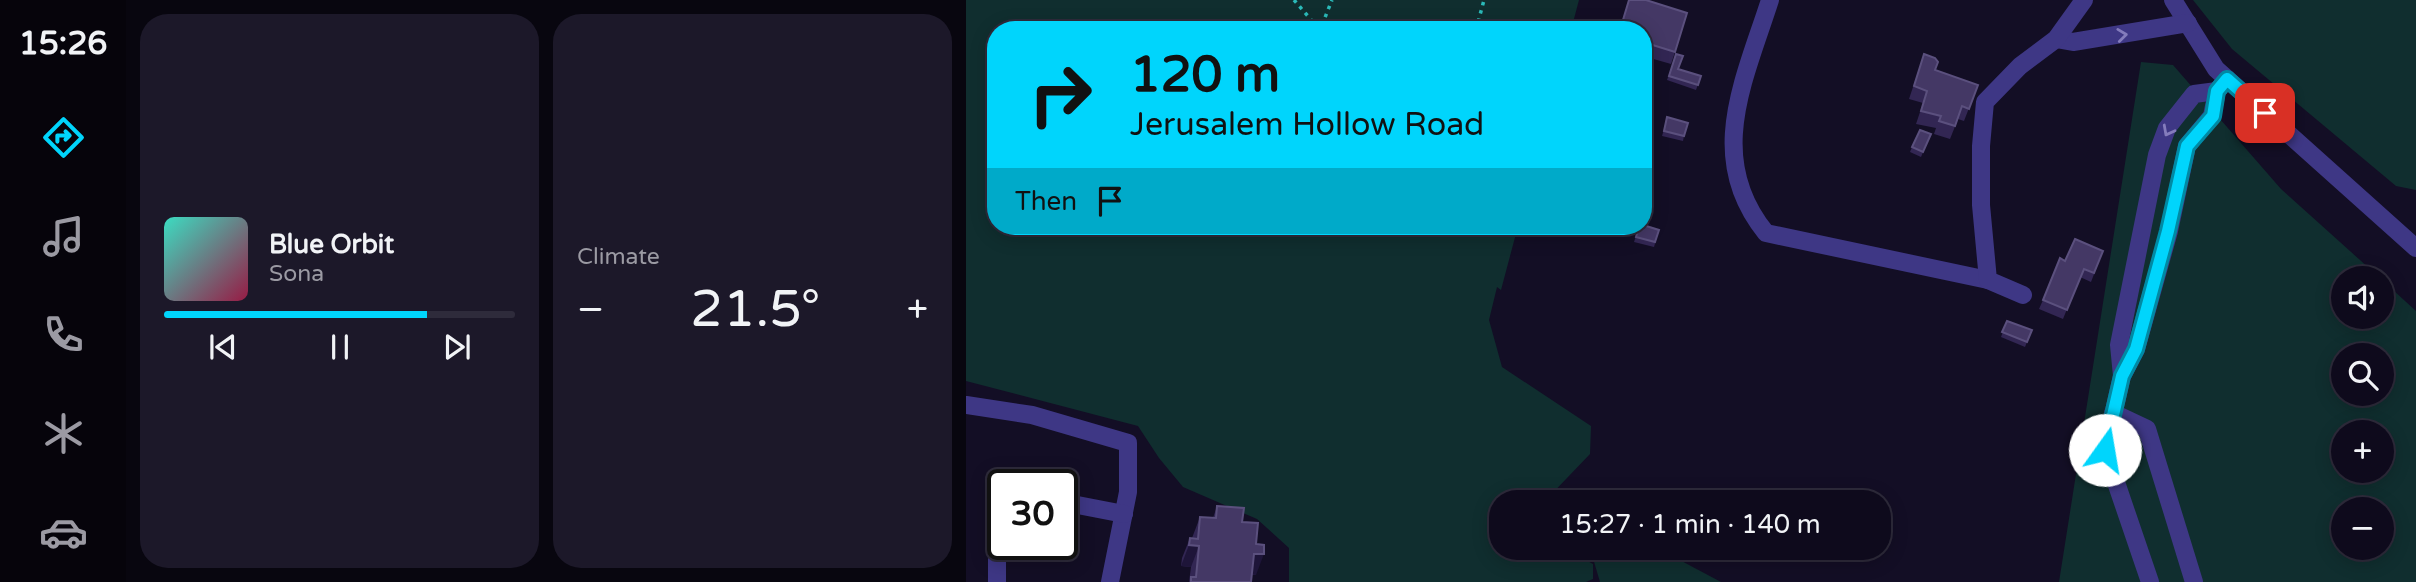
<!DOCTYPE html>
<html lang="en">
<head>
<meta charset="utf-8">
<style>
	body { margin:0; font-family:"Varela Round",sans-serif; background:#1c1829; color:#f1f3f6; height:100vh; display:flex; flex-direction:column; font-size:26px; white-space:nowrap }
	* { box-sizing:border-box; margin:0 }
	p { font-size:23px; color:#9b9aa3 }
	.icon { flex:none; width:38px; height:38px; fill:none; stroke:currentColor; stroke-width:2; stroke-linecap:round; stroke-linejoin:round }
	.map { position:relative; flex:1; overflow:hidden }
	.drawer { display:flex; flex-direction:column; gap:14px; padding:14px; background:#08060f; width:840px }
	.drawer>* { flex:none }
	.banner { position:absolute; left:21px; top:21px; width:665px; height:214px; border-radius:28px; box-shadow:0 4px 18px #0003,0 0 0 2px #2e2b3b; background:#00d5fc; color:#111; overflow:hidden }
	.controls { position:absolute; left:1365px; top:266px; display:grid; gap:14px }
	.controls a { display:grid; place-items:center; width:63px; height:63px; border-radius:50%; background:#0e0a1c; box-shadow:0 4px 18px #0003,0 0 0 2px #2e2b3b; font-size:35px }
	.speed { position:absolute; left:21px; top:469px; display:flex; gap:14px; font-size:35px; font-weight:700; text-align:center }
	.speed>* { display:grid; place-content:center; width:91px; height:91px; border-radius:50%; background:#0e0a1c; box-shadow:0 4px 18px #0003,0 0 0 2px #2e2b3b; line-height:1 }
	.speed .limit { border:4px solid #111; border-radius:10px; background:#fff; color:#111 }
	.pin { position:absolute; display:grid; place-items:center; width:60px; height:60px; color:#fff; margin:-30px; border-radius:14px; box-shadow:0 4px 10px #0006 }
	.me { position:absolute; width:77px; margin:-38px; rotate:13deg; stroke-linejoin:round; filter:drop-shadow(0 0 5px #0008) }
	.turn { display:flex; align-items:center; gap:24px; height:147px; padding:0 28px; font-size:32px }
	.turn .icon { width:91px; height:91px; stroke-width:2.5 }
	.turn b { display:block; font-size:49px; line-height:60px }
	.then { display:flex; align-items:center; height:66px; padding:0 28px; background:#0003; gap:14px; font-size:26px }
	.big { font-size:52px; font-weight:600; line-height:1.1 }
	.drawer .widget { flex:1; display:flex; flex-direction:column; justify-content:center; gap:10px; min-width:0; padding:0 24px; border-radius:28px; background:#1c1829 }
	.song { display:flex; align-items:center; gap:21px }
	.cover { width:84px; height:84px; border-radius:10px; background:linear-gradient(135deg,hsl(170 70% 55%),hsl(340 70% 35%)) }
	.played { height:7px; border-radius:4px; background:linear-gradient(90deg,#00d5fc 75%,#2e2b3b 75%) }
	.keys { display:flex; justify-content:space-around; direction:ltr }
	.heat { display:flex; justify-content:space-between; align-items:center; font-size:38px; direction:ltr }
	.drawer .tiles { flex:1; display:grid; gap:14px; grid-template-columns:repeat(2,1fr) }
	.trip { position:absolute; left:523px; top:490px; width:402px; height:70px; border-radius:28px; background:#0e0a1c; box-shadow:0 4px 18px #0003,0 0 0 2px #2e2b3b; font-weight:600; line-height:70px; text-align:center }
	main { display:flex; flex:1; min-height:0 }
	.dock { display:flex; flex-direction:column; width:126px; justify-content:space-around; align-items:center; background:#06040b; color:#9b9aa3 }
	.dock .icon { width:49px; height:49px }
	.dock .selected { color:#00d5fc }
	.dock b { font-size:32px; color:#f1f3f6 }
	.map>svg:first-child { display:block }
	.green { fill:#102e2f; fill-rule:evenodd }
	.lines { fill:none; stroke-linecap:round; stroke-linejoin:round }
	.path { stroke:#2bbab9; stroke-width:3.5; stroke-dasharray:3.5 5; stroke-linecap:butt }
	.minor { stroke:#3e3785; stroke-width:18 }
	.wall { fill:#322653 }
	.shaded-wall { fill:#1e1539 }
	.building { fill:#443865; stroke:#5b507e; stroke-width:2 }
	.oneway { stroke:#847cbc }
	.route-casing { stroke:#008aa4; stroke-width:18 }
	.route { stroke:#00d5fc; stroke-width:12 }
</style>
</head>
<body>
<main>
<nav class="dock">
<b>15:26</b>
<svg class="icon selected" aria-label="directions" viewBox="0 0 24 24"><path d="M12 3l9 9-9 9-9-9zM9 14v-3h6M13 9l2 2-2 2"/></svg>
<svg class="icon" aria-label="music" viewBox="0 0 24 24"><path d="M9 18V5l10-2v13"/><circle cx="6" cy="18" r="3"/><circle cx="16" cy="16" r="3"/></svg>
<svg class="icon" aria-label="phone" viewBox="0 0 24 24"><path d="M5 4h4l2 5-3 2q2 4 5 5l2-3 5 2v4C11 20 4 13 5 4z"/></svg>
<svg class="icon" aria-label="climate" viewBox="0 0 24 24"><path d="M12 3v18M4 7l16 10M4 17L20 7"/></svg>
<svg class="icon" aria-label="car" viewBox="0 0 24 24"><path d="M5 17H2v-5l4-1 3-4h7l3 4 3 1v5h-3M9 17h6M6 11h13"/><circle cx="7" cy="17" r="2"/><circle cx="17" cy="17" r="2"/></svg>
</nav>
<section class="drawer">
<div class="tiles">
<div class="widget">
<div class="song"><i class="cover"></i><div><b>Blue Orbit</b><p>Sona</p></div></div>
<div class="played"></div>
<div class="keys"><svg class="icon" aria-label="previous" viewBox="0 0 24 24"><path d="M18 5L8 12l10 7zM5 5v14"/></svg><svg class="icon" aria-label="pause" viewBox="0 0 24 24"><path d="M8 5v14M16 5v14"/></svg><svg class="icon" aria-label="next" viewBox="0 0 24 24"><path d="M6 5l10 7-10 7zM19 5v14"/></svg></div>
</div>
<div class="widget"><p>Climate</p>
<div class="heat"><a>−</a><b class="big">21.5°</b><a>+</a></div>
</div>
</div>
</section>
<div class="map">
<svg width="1450" height="582" viewBox="0 0 1450 582">
	<rect width="100%" height="100%" fill="#130e25"/>
	<g class="green">
		<polygon points="0,0 613,0 605,30 30,30 30,226 552,226 535,290 531,287 523,320 536,367 625,426 624,454 578,502 536,502 536,548 573,548 577,552 583,548 614,548 616,558 627,564 627,579 620,582 323,582 323,548 291,519 217,487 193,458 172,426 0,381"/>
		<polygon points="1227,0 1450,0 1450,190 1430,186 1266,49"/>
		<path d="M1175 62 1207 65 1315 189 1414 278H1377V317H1416V280L1450 311V582H1093ZM1377 355H1416V394H1377ZM1377 432H1416V471H1377ZM1377 509H1416V548H1377Z"/>
		<polygon points="624,548 691,548 755,582 634,582"/>
	</g>
	<g class="lines">
		<g class="path">
			<polyline points="328,0 347,22 369,30"/>
			<polyline points="356,25 366,0"/>
			<polyline points="510,30 518,0"/>
		</g>
		<g class="minor">
			<path d="M804 0C778 81 739 158 800 233L1022 280"/>
			<polyline points="1207,0 1250,69 1450,248"/>
			<polyline points="1090,39 1107,42 1222,23"/>
			<polyline points="1057,295 1022,280 1015,205 1015,146 1019,102 1054,66 1090,39 1118,0"/>
			<polyline points="1156,376 1153,345 1191,155 1201,128 1228,94 1251,91"/>
			<polyline points="0,405 66,415 162,443 162,492 144,582"/>
			<polyline points="1147,413 1181,429 1228,582"/>
			<polyline points="96,502 158,514"/>
			<polyline points="31,582 31,560 37,542"/>
			<polyline points="1184,582 1139,450 1156,376 1170,349 1203,231 1221,146 1246,116 1251,91 1261,79"/>
		</g>
	</g>
	<g class="wall">
		<polygon points="663,0 709,52 705,64 677,56 677,30 653,30"/>
		<polygon points="710,54 712,69 735,76 730,90 701,80"/>
		<polygon points="958,54 969,70 1012,85 998,121 992,119 984,139 968,134 970,128 950,124 957,103 943,99"/>
		<polygon points="700,122 718,136 717,141 696,136"/>
		<polygon points="965,134 955,157 944,152 946,147"/>
		<polygon points="673,226 693,230 688,247 668,242"/>
		<polygon points="1137,251 1125,282 1114,277 1097,319 1073,309 1077,300 1099,261"/>
		<polygon points="1041,321 1066,330 1059,347 1035,337"/>
		<polygon points="251,506 276,522 290,544 290,575 286,575 285,582 223,582 225,567 215,566 216,558 224,538 226,538 234,517 247,518"/>
	</g>
	<g class="shaded-wall">
		<polygon points="223,545 233,546 225,567 215,566"/>
		<polygon points="288,554 298,554 290,575 281,574"/>
	</g>
	<g class="building">
		<polygon points="663,0 680,0 721,13 709,52 677,42 677,30 654,30"/>
		<polygon points="710,54 717,56 712,69 735,76 732,85 703,76"/>
		<polygon points="958,54 969,58 972,62 969,70 1012,85 1003,109 996,106 989,126 973,121 975,116 955,111 961,91 948,86"/>
		<polygon points="701,117 722,123 718,136 698,131"/>
		<polygon points="954,130 965,134 957,152 946,147"/>
		<polygon points="677,225 693,230 689,242 670,237 673,226"/>
		<polygon points="1109,239 1137,251 1128,273 1118,269 1101,310 1077,300 1094,258 1099,261"/>
		<polygon points="1041,321 1066,330 1061,342 1036,332"/>
		<polygon points="251,506 278,508 276,522 292,523 290,544 298,545 298,554 288,554 285,582 225,582 225,577 230,577 233,546 223,545 224,538 232,539 234,517 250,518"/>
	</g>
	<defs><path id="oneway-chevron" d="M-2-3.5L2.5 0L-2 3.5" fill="none" stroke-width="1.6" stroke-linecap="round" stroke-linejoin="round" transform="scale(1.75)"/></defs>
	<g class="oneway">
		<use href="#oneway-chevron" transform="translate(1156 35) rotate(-7)"/>
		<use href="#oneway-chevron" transform="translate(1202 131) rotate(118)"/>
	</g>
	<g class="lines">
		<g class="route-casing">
			<polyline id="route" points="1139,450 1156,376 1170,349 1202,231 1221,146 1247,116 1251,91 1261,79 1299,113"/>
		</g>
		<use href="#route" class="route"/>
	</g>
</svg>
<div class="controls">
<a><svg class="icon" aria-label="sound" viewBox="0 0 24 24"><path d="M4 9h4l5-4v14l-5-4H4zM17 9q2 3 0 6"/></svg></a>
<a><svg class="icon" aria-label="search" viewBox="0 0 24 24"><circle cx="10" cy="10" r="6"/><path d="M15 15l6 6"/></svg></a>
<a>+</a>
<a>−</a>
</div>
<div class="speed"><div class="limit">30</div></div>
<div class="pin" style="left:1299px;top:113px;background:#d93025"><svg class="icon" aria-label="arrive" viewBox="0 0 24 24"><path d="M6 21V4h12l-3 4 3 4H6"/></svg></div>
<svg class="me" style="left:1139px;top:450px" viewBox="-20 -20 40 40"><circle r="19" fill="#fff"/><path d="M0-13L10 11 0 6-10 11z" fill="#00d5fc"/></svg>
<div class="trip">15:27 · 1 min · 140 m</div>
<div class="banner">
<div class="turn"><svg class="icon" aria-label="right" viewBox="0 0 24 24"><path d="M7 20v-9h11M14 6l5 5-5 5"/></svg><div><b>120 m</b>Jerusalem Hollow Road</div></div>
<div class="then">Then<svg class="icon" aria-label="arrive" viewBox="0 0 24 24"><path d="M6 21V4h12l-3 4 3 4H6"/></svg></div>
</div>
</div>
</main>
</body>
</html>
